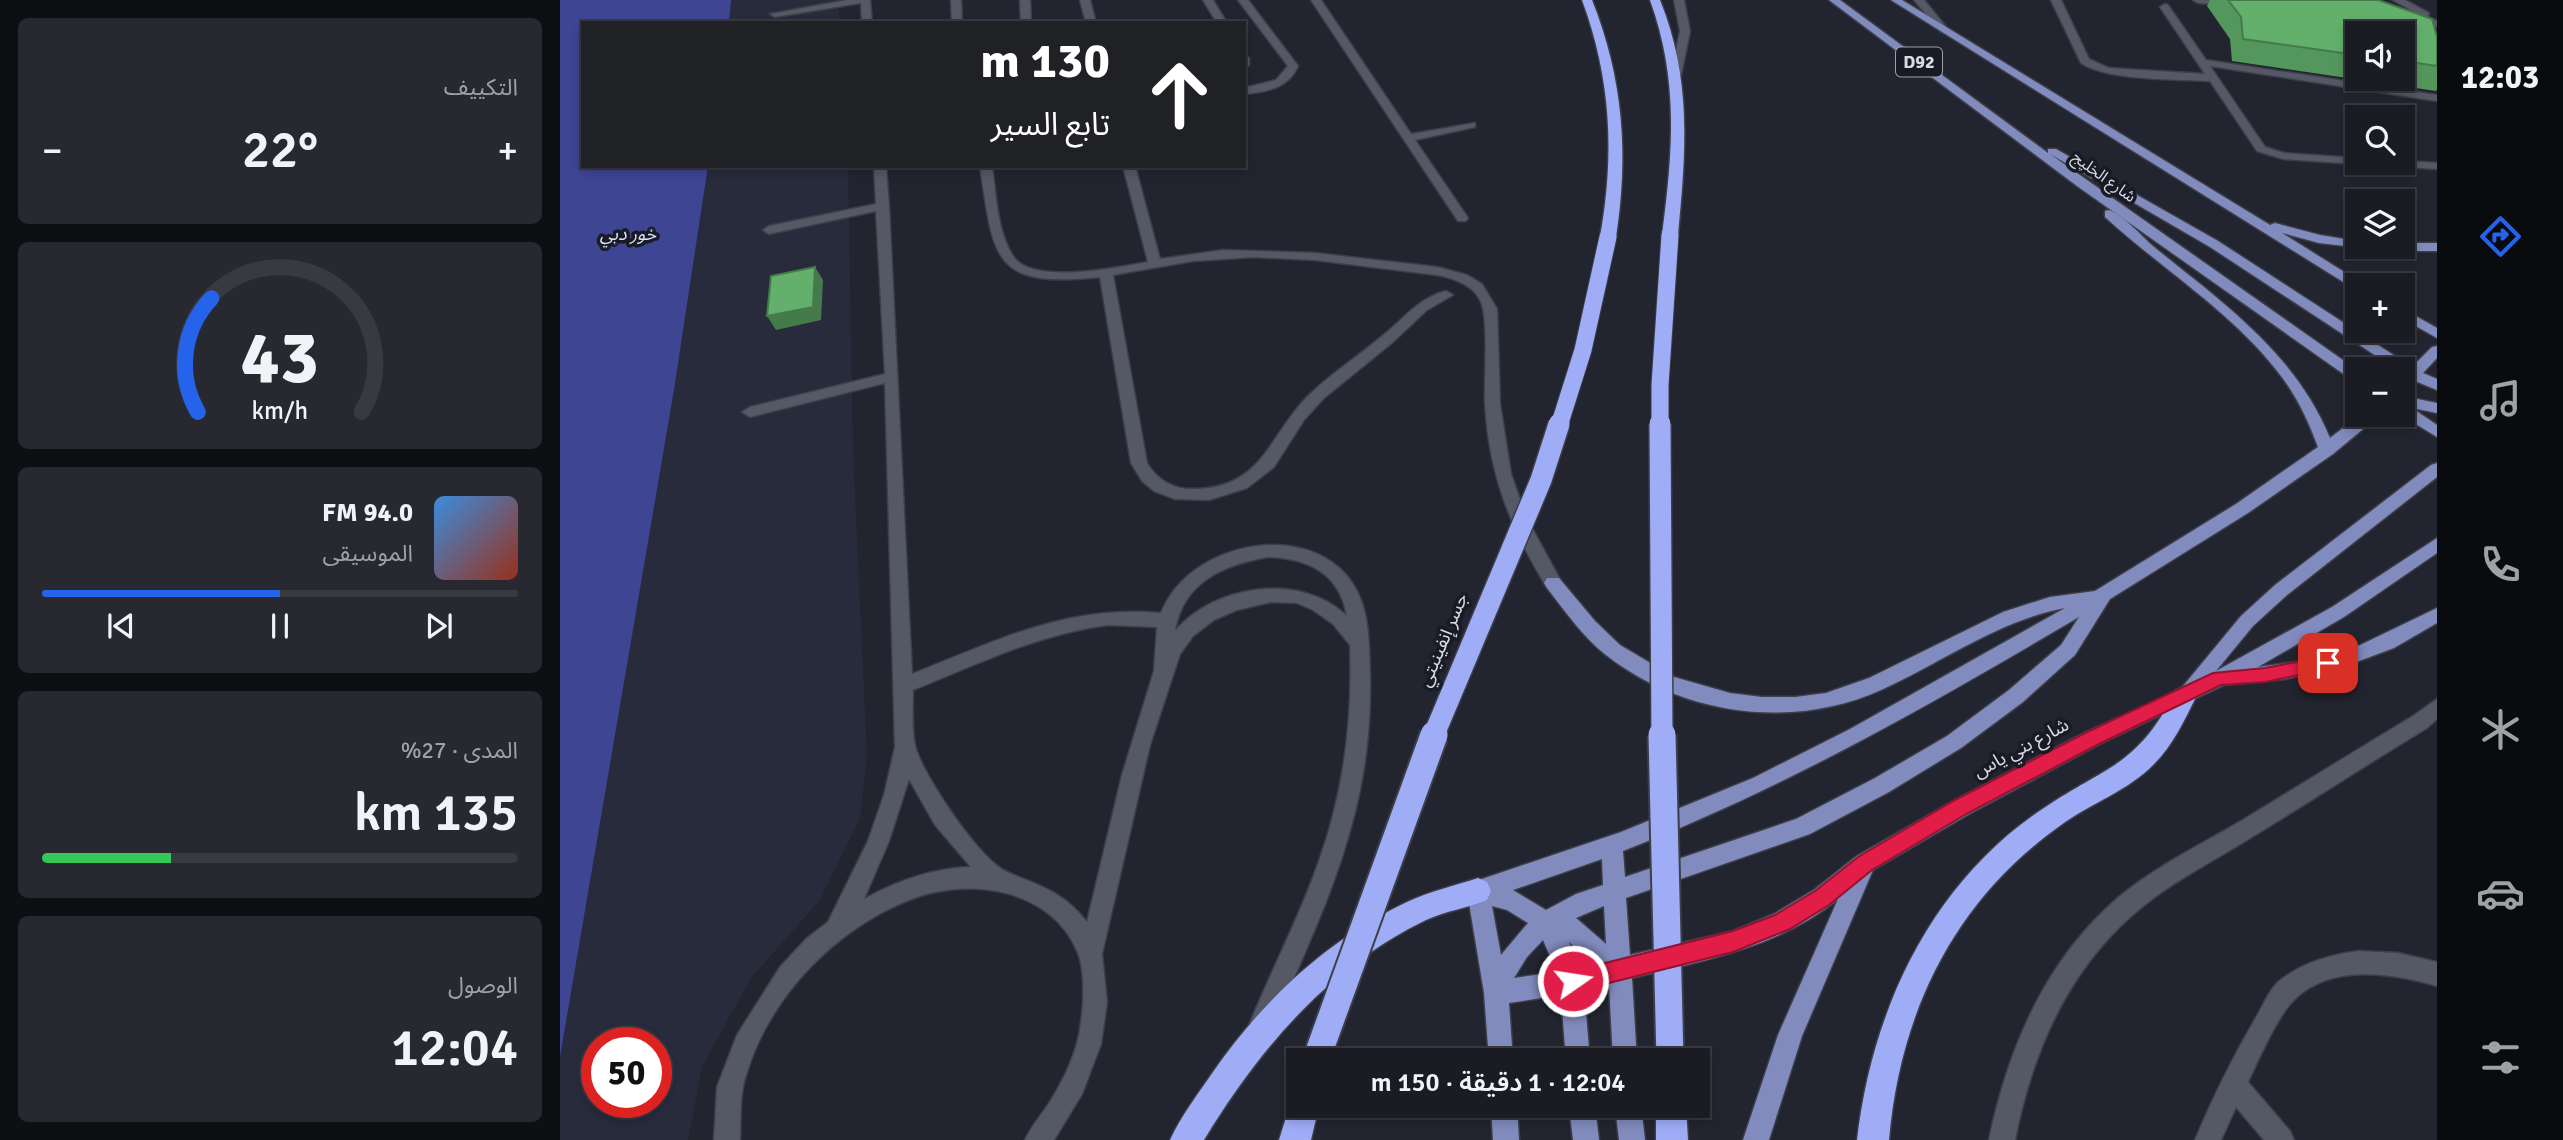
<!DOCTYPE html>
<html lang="ar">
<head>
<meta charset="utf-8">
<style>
	body { margin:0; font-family:Signika,"Noto Sans Arabic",sans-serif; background:#272830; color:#f1f3f6; direction:rtl; height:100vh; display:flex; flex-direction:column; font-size:26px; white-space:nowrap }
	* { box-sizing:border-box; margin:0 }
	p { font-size:23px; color:#9fa1a6 }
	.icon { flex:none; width:38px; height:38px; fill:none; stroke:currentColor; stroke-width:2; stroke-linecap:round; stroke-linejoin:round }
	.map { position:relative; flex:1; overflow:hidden; direction:ltr }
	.details { display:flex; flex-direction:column; gap:18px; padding:18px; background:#0e0f13; width:560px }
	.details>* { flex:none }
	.guide { position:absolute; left:21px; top:21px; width:665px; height:147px; border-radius:0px; box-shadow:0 4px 10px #0003,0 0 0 2px #383941; direction:rtl; background:#202124; color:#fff; overflow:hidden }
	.buttons { position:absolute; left:1785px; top:21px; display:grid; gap:14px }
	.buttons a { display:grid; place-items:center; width:70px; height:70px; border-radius:0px; background:#1a1b23; box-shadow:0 4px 10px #0003,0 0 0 2px #383941; font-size:35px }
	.speed { position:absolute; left:21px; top:1027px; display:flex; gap:14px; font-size:35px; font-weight:700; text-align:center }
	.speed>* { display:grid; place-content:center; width:91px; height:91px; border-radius:50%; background:#1a1b23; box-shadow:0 4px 10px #0003,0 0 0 2px #383941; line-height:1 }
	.speed .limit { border:10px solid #d22; background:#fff; color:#111 }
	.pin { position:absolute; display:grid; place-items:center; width:60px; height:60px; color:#fff; margin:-30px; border-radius:14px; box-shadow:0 4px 10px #0006 }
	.me { position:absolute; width:77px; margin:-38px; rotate:77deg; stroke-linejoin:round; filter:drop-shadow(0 0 5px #0008) }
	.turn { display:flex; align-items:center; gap:24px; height:147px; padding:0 21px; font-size:32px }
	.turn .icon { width:91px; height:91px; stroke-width:2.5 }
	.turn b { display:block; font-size:49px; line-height:60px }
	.big { font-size:52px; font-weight:600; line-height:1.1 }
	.details .tile { flex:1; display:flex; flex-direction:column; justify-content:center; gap:10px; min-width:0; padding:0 24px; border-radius:10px; background:#272830 }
	.details .dial { align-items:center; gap:0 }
	.dial svg { height:182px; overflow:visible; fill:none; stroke:#383941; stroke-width:7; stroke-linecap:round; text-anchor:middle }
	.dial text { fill:#f1f3f6; stroke:none }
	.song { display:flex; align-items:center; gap:21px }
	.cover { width:84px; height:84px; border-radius:10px; background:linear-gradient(135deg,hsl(210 70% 55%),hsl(10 70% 35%)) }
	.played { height:7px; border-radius:4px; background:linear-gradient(90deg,#2563eb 50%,#383941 50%) }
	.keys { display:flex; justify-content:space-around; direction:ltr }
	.heat { display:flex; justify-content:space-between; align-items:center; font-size:38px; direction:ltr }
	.charge { height:10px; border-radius:5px; background:linear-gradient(90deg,#34c759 27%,#383941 0) }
	.trip { position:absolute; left:726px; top:1048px; width:424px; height:70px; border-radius:0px; background:#1a1b23; box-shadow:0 4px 10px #0003,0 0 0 2px #383941; font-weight:600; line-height:70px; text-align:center; direction:rtl }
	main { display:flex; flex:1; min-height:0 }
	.tabs { display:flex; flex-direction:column; width:126px; justify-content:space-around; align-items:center; background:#0a0b0e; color:#9fa1a6 }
	.tabs .icon { width:49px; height:49px }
	.tabs .active { color:#2563eb }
	.tabs b { font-size:32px; color:#f1f3f6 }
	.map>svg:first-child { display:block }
	.built { fill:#282b3c; fill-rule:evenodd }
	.water { fill:#3e4593 }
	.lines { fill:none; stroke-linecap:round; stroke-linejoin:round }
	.minor-casing { stroke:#3c3e48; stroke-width:3 }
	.major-casing { stroke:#3c3e48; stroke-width:3 }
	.highway-casing { stroke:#3c3e48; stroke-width:3 }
	.minor { fill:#555865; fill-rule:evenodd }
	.major { fill:#818bbd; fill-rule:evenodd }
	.highway { fill:#9fadf7; fill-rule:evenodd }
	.highway-bridge-far2-casing { stroke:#3c3e48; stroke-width:19; stroke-linecap:butt }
	.highway-bridge-far1-casing { stroke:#3c3e48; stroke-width:24; stroke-linecap:butt }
	.highway-bridge-casing { stroke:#3c3e48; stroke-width:31; stroke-linecap:butt }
	.highway-bridge-far2 { stroke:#9fadf7; stroke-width:17 }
	.highway-bridge-far1 { stroke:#9fadf7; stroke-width:21 }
	.highway-bridge { stroke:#9fadf7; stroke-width:27 }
	.wall { fill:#54975c; fill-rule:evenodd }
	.shaded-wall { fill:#457b4b }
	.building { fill:#62b06b; stroke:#457b4b; stroke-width:2 }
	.route { fill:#e11d48; stroke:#92132f; stroke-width:2 }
	.labels { text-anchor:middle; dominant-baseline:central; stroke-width:7; stroke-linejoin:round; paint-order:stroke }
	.far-street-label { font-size:16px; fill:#d9dae2; stroke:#181b25 }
	.shield { fill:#181b25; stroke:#9fa1a9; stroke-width:2 }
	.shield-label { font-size:18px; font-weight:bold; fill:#d9dae2 }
	.far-water-label { font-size:18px; font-style:italic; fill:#dbe0f6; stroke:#181b25 }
	.street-label { font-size:19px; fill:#d9dae2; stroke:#181b25 }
</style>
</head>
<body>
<main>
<nav class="tabs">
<b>12:03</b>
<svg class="icon active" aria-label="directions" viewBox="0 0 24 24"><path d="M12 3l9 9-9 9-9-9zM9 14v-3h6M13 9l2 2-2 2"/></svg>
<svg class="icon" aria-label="music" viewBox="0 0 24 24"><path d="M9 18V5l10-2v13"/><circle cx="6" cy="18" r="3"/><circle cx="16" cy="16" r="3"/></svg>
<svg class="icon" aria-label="phone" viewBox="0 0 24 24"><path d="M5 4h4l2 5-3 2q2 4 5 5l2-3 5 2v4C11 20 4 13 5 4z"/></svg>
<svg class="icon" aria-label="climate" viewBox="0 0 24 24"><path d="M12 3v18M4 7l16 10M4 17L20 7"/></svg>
<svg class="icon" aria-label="car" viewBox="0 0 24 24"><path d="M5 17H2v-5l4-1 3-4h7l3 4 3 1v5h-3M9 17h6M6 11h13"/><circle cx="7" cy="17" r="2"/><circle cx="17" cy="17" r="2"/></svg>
<svg class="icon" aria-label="filters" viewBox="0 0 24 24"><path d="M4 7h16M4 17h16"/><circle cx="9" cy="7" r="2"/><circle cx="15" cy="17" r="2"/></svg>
</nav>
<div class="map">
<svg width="1877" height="1140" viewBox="0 0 1877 1140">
	<rect width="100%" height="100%" fill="#22242f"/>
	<g class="built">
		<polygon points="171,0 278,0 280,23 169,23"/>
		<path d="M148 166H288L293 451 307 756 300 818 260 900 191 978 142 1067 128 1140H0V1057L114 390ZM37 1043H96V1102H37Z"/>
	</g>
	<polygon class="water" points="0,0 171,0 169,23 23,23 23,166 148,166 114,390 0,1057"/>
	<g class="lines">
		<g class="minor-casing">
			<g id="minor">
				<polygon points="287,0 310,0 312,23 302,23 301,3 215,17 210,14"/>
				<polygon points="391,0 401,0 402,23 392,23"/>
				<polygon points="460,0 470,0 471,23 461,23"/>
				<polygon points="520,0 530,0 536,23 526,23"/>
				<polygon points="643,0 653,0 667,23 657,23"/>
				<path d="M678 0H688L738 66C729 88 706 92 684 94V88L716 80 728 66Z"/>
				<polygon points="751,0 761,0 851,134 915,123 915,127 855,140 908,218 906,221 898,221"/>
				<polygon points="1114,0 1124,0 1130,31 1121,75 1116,78 1111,75 1120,31"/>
				<polygon points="1354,0 1364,0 1387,28 1387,32 1381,32"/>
				<path d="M1491 0H1501L1529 59 1549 68 1645 74 1600 7 1605 4 1608 5 1646 60 1877 95V101L1650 66 1705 147 1724 153 1797 158V163H1802L1797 164 1723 159 1697 151 1650 81C1616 79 1548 81 1521 63Z"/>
				<polygon points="1633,0 1676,0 1678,2 1673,5 1638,3"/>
				<polygon points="1833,0 1845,0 1869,13 1868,17 1877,21 1877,27 1847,16 1847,12 1854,12"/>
				<polygon points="684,55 689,58 689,65 684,68"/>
				<polygon points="1843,161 1877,163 1877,169 1826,166 1820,163 1843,163"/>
				<path d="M314 166H326L329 206 352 674C436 641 508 604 601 613 616 576 652 554 690 547 737 539 786 555 802 603 810 627 809 653 810 677 811 730 804 784 789 834 770 902 738 966 711 1032L702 1035 693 1032 690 1023C712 969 740 916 759 861 784 791 793 718 790 645L773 624 753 610 737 603 711 602 677 610 654 620 633 636 620 654 590 745 542 954 547 1002 541 1044 522 1094 494 1140H465C471 1127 480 1116 488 1105 504 1079 518 1052 521 1022 524 1002 525 972 518 953 492 888 408 876 349 900 276 929 211 995 187 1072 179 1094 181 1117 180 1140H154L157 1087 177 1035 220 967 246 939 268 922 308 841 324 795 335 747 325 383 190 417 182 412 190 407 325 374 316 211 209 234 203 230 209 226 316 204ZM708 557C748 559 779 572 787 616 741 572 655 584 615 631 623 582 663 565 708 557ZM548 625 597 627 594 671 562 775 527 922C502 891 482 887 447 872 420 860 365 778 356 749 351 732 353 709 353 690 417 664 479 634 548 625ZM349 779 375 825 411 867C373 868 337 881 304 899L329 841Z"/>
				<path d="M420 166H432C436 194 437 231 453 256 472 286 559 267 588 262L563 166H575L600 259 663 250 755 253 877 267 907 275 922 284 937 309 940 404 951 474 967 519 1002 583 999 588H987C950 526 929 475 925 403 924 378 929 322 921 302 914 285 893 278 877 275L755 260 694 257 633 261 553 275 587 463C598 481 614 490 636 489 702 487 708 438 746 398 769 375 796 358 821 337 843 320 858 298 886 291L893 295 867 310 833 342 764 398 744 420 714 467 687 488 649 500 615 499 594 491 582 481 571 463 540 277C433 288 434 261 420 166Z"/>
				<path d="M1877 699V719L1867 728C1809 763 1753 800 1695 835 1659 858 1620 877 1587 903 1511 962 1473 1048 1455 1140H1429C1448 1048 1486 959 1559 897 1596 866 1640 845 1681 821 1738 786 1795 751 1853 716Z"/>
				<path d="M1798 951 1838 953 1877 962V986C1831 973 1770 963 1733 1001 1717 1017 1698 1061 1688 1082L1730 1131 1734 1140H1704L1676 1107 1661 1140H1635C1653 1097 1674 1055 1698 1014 1704 1003 1709 991 1718 982 1741 963 1769 955 1798 951Z"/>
			</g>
		</g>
		<g class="major-casing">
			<g id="major">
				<polygon points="1269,0 1280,0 1488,153 1488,149 1496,149 1658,241 1852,367 1872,347 1877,346 1877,358 1863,373 1877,379 1877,390 1855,381 1843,390 1843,369 1836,369 1650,247 1490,154 1797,370 1797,382 1792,380 1517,186"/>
				<polygon points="1331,0 1342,0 1710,225 1715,223 1760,235 1797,241 1797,247 1802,248 1759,243 1722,233 1805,285 1793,288"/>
				<path d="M1549 210C1565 216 1581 236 1594 247 1663 303 1735 353 1770 438L1800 415H1817L1815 419 1773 454 1688 513 1550 599 1515 655 1463 702 1401 748 1329 792 1250 834 1066 898 1070 955 1173 931 1214 914 1254 890 1297 856 1395 800 1526 732 1619 691 1681 616 1715 585 1871 465 1877 463V477L1727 595 1693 626 1656 671 1772 607 1877 538V553L1784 617 1698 667 1744 661 1796 647 1877 608V623L1834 648 1783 667 1725 679 1664 685 1540 744 1409 814 1313 870 1242 1036 1209 1140H1183L1218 1035 1278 899C1220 947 1143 961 1072 978L1077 1060H1053L1049 984 1024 990 1030 1060H1006L1001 995 949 1003 953 1060H929L924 993 907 891 910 883 1061 832 1193 778 1290 729 1505 608C1437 621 1383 662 1321 690 1232 730 1124 716 1046 655 1023 637 1005 611 987 588L984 583 987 578H999L1035 621 1060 645 1114 677 1170 693 1202 697H1235L1266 693 1309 678 1443 612 1490 597 1535 591 1676 504 1758 447C1749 423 1739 401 1724 380 1677 315 1603 270 1545 217V211ZM1519 617 1501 645 1449 690 1387 736 1315 778 1236 819 1065 877 1063 851C1224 789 1371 704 1519 617ZM1042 859 1043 885 1016 894 986 910 953 890ZM932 906 947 910 968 923 941 955ZM1044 906 1046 944 1016 918ZM983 940 997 972 954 978 967 957ZM1009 942 1034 964 1019 968Z"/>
				<polygon points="1843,243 1877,243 1877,251 1814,251 1808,247 1843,247"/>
				<polygon points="1843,309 1877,328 1877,338 1843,319"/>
				<polygon points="1843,396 1877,403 1877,413 1852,408 1877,425 1877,437 1841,415"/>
				<polygon points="931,1106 957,1106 959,1140 933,1140"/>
				<polygon points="1009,1106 1035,1106 1039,1140 1013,1140"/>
				<polygon points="1055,1106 1081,1106 1085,1140 1059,1140"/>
			</g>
		</g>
		<g class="highway-casing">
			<g id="highway">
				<path d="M1022 0H1032C1063 78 1069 154 1056 237L1048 242 1040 237C1055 155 1051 78 1022 0Z"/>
				<path d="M1090 0H1100C1132 79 1126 152 1118 235L1110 240 1102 235C1113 152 1119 80 1090 0Z"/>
				<path d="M1624 687 1632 690 1636 697C1624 721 1613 745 1594 764 1568 791 1531 803 1501 825 1394 901 1340 1012 1329 1140H1297C1312 1009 1372 882 1484 808 1548 765 1578 766 1616 690Z"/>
				<path d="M918 878 927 882 931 891 927 900C908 908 885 911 866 920 769 967 699 1049 644 1140H610C621 1116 638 1094 653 1072 703 1000 767 940 847 902 870 891 894 886 918 878Z"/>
				<polygon points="738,1093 738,1106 759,1106 751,1140 719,1140 733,1095"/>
				<polygon points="1096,1106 1126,1106 1128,1140 1096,1140"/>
			</g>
		</g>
		<use href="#minor" class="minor"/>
		<use href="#major" class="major"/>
		<use href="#highway" class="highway"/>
		<g class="highway-bridge-far2-casing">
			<g id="highway-bridge-far2">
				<polyline points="999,426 1023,350 1048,237"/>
				<polyline points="1100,426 1100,385 1110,235"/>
			</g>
		</g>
		<g class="highway-bridge-far1-casing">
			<g id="highway-bridge-far1">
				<polyline points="1100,424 1102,737"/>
				<polyline points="873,737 981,480 999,424"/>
			</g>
		</g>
		<g class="highway-bridge-casing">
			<g id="highway-bridge">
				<polyline points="1102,735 1110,1060"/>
				<polyline points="756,1060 874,735"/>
			</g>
		</g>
		<use href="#highway-bridge-far2" class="highway-bridge-far2"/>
		<use href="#highway-bridge-far1" class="highway-bridge-far1"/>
		<use href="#highway-bridge" class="highway-bridge"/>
	</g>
	<path class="wall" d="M1650 0H1818L1877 37V89L1876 91 1672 61 1670 39 1647 6ZM1797 33H1843V79H1797Z"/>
	<polygon class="shaded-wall" points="255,267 263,280 261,320 216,330 207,316"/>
	<g class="building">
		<polygon points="1668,0 1818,0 1872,19 1877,37 1877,66 1843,61 1843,33 1797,33 1797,55 1683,39 1681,17"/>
		<polygon points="255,267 253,307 207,316 211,276"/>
	</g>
	<polygon class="route" points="1768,656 1774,658 1776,663 1774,668 1705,682 1661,685 1539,744 1408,813 1312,870 1269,905 1230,929 1173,952 1013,992 1005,989 1002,981 1005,974 1013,971 1173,931 1215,915 1255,891 1298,857 1395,800 1527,732 1653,673 1705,668"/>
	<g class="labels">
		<g class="far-street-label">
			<text transform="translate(1544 177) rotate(36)">شارع الخليج</text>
		</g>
		<rect class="shield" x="1336" y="47.5" width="46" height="29" rx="5"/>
		<g class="shield-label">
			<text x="1359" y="62">D92</text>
		</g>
		<g class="far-water-label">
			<text x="68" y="234">خور دبي</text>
		</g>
		<g class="street-label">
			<text transform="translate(883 640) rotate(-67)">جسر إنفينيتي</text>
			<text transform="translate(1461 748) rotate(-28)">شارع بني ياس</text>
		</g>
	</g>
</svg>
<div class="buttons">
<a><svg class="icon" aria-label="sound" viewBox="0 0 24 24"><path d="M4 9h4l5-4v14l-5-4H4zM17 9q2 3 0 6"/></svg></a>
<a><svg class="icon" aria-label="search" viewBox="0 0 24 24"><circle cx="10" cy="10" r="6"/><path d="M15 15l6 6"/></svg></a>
<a><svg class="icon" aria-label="layers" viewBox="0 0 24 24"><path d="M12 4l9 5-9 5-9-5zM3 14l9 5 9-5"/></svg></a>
<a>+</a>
<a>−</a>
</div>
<div class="speed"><div class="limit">50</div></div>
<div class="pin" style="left:1768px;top:663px;background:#d93025"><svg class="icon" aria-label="arrive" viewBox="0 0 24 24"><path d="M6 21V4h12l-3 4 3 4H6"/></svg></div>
<svg class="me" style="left:1013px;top:981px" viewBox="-20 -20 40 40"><circle r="17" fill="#e11d48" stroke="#fff" stroke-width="3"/><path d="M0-11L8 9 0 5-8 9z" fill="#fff"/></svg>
<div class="trip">12:04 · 1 دقيقة · 150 m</div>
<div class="guide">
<div class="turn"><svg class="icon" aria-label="ahead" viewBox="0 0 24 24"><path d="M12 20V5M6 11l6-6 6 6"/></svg><div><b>130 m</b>تابع السير</div></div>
</div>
</div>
<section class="details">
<div class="tile"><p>التكييف</p>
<div class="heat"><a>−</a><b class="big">22°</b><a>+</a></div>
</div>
<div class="tile dial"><svg viewBox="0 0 100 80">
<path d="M14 69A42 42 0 1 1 86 69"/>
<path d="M14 69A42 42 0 0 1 20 19" stroke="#2563eb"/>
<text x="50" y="56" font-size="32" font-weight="700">43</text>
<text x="50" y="72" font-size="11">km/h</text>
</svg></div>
<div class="tile">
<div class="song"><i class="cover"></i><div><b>94.0 FM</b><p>الموسيقى</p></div></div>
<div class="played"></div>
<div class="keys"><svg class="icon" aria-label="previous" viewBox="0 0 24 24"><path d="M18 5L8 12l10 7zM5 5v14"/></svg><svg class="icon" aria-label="pause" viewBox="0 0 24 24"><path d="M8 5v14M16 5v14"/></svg><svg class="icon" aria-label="next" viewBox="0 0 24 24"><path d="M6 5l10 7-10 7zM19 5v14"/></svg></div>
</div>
<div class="tile"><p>المدى · 27%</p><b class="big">135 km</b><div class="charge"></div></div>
<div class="tile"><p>الوصول</p><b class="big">12:04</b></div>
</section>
</main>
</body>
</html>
